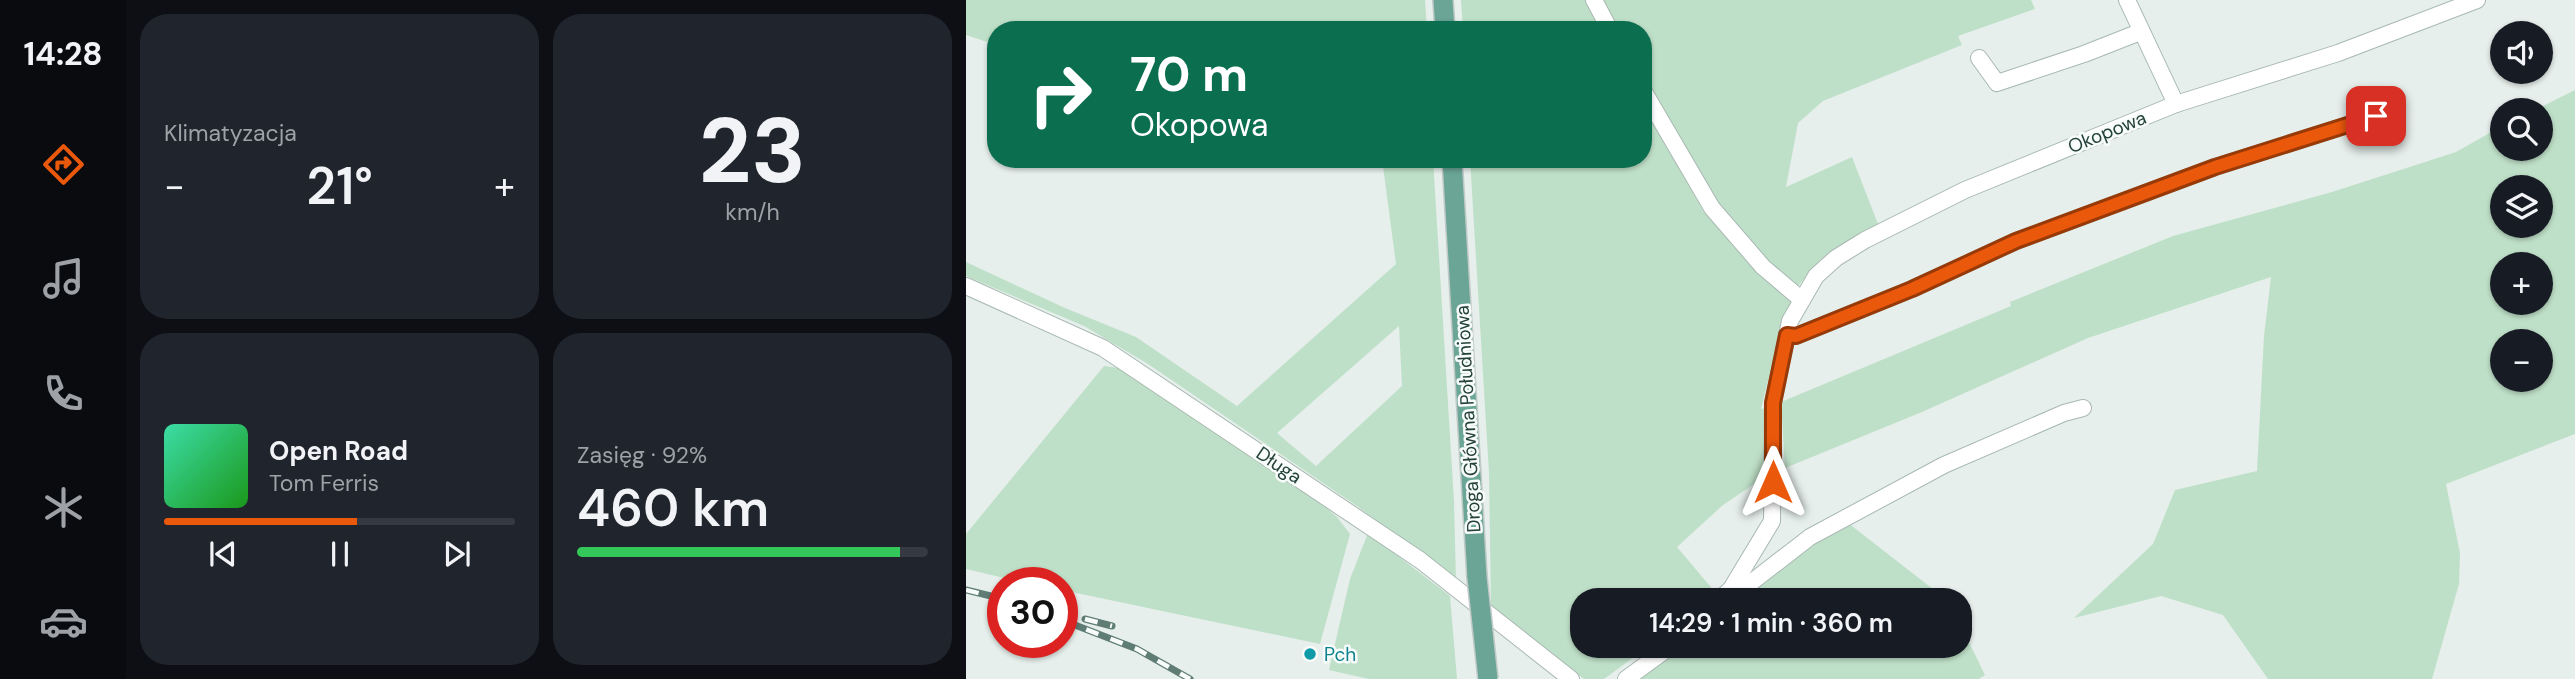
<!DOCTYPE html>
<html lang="pl">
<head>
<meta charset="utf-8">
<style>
	body { margin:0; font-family:"DM Sans",sans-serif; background:#20242c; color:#f1f3f6; height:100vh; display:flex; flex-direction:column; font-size:26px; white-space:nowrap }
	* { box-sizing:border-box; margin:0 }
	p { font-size:23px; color:#9ea1a6 }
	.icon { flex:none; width:38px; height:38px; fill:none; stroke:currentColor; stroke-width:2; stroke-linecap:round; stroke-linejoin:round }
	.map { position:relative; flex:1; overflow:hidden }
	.details { display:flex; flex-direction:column; gap:14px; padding:14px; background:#0d0f14; width:840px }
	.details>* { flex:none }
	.hud { position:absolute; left:21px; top:21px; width:665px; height:147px; border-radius:28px; box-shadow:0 2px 5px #0004; background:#0b6e4f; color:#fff; overflow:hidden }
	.buttons { position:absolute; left:1524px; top:21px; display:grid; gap:14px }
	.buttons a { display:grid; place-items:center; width:63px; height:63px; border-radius:50%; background:#171b24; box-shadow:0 2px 5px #0004; font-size:35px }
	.speed { position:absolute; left:21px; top:567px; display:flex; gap:14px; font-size:35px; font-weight:700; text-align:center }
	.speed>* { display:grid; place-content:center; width:91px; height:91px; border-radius:50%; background:#171b24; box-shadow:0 2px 5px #0004; line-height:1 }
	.speed .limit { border:10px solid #d22; background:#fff; color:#111 }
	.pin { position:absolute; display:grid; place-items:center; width:60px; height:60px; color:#fff; margin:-30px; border-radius:14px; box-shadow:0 4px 10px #0006 }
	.me { position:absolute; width:77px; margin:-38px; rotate:0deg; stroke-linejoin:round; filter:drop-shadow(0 0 5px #0008) }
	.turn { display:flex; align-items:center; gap:24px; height:147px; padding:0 28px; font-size:32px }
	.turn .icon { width:91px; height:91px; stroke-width:2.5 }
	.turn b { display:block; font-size:49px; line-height:60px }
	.big { font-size:52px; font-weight:600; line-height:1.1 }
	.details .card { flex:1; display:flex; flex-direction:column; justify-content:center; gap:10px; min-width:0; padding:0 24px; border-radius:28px; background:#20242c }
	.details .dial { align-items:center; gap:0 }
	.dial b { font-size:91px; line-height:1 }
	.song { display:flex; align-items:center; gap:21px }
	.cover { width:84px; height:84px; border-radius:10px; background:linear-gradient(135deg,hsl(160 70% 55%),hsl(120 70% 35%)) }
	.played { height:7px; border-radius:4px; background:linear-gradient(90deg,#ea580c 55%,#363941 55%) }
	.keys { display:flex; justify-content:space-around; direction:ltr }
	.heat { display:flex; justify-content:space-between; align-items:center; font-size:38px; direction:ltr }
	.charge { height:10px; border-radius:5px; background:linear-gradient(90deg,#34c759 92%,#363941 0) }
	.details .tiles { flex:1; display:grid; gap:14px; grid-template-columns:repeat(2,1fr) }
	.trip { position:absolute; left:604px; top:588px; width:402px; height:70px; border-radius:28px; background:#171b24; box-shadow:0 2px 5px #0004; font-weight:600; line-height:70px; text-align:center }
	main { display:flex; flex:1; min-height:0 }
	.tab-bar { display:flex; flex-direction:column; width:126px; justify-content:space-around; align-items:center; background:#090b0e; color:#9ea1a6 }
	.tab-bar .icon { width:49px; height:49px }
	.tab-bar .current { color:#ea580c }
	.tab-bar b { font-size:32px; color:#f1f3f6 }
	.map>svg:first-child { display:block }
	.green { fill:#bfe0c8; fill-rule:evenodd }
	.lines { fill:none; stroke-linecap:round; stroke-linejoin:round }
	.minor-casing { stroke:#a8b8b2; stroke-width:18 }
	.major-casing { stroke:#c2cac8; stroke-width:22 }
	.minor { stroke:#fff; stroke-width:16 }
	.major { stroke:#6aa596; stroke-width:19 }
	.rail-casing { stroke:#5f7d75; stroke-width:7 }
	.rail { stroke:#f7fbf9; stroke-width:4.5; stroke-dasharray:13; stroke-linecap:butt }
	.major-bridge-casing { stroke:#c2cac8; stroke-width:22; stroke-linecap:butt }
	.major-bridge { stroke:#6aa596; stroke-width:19 }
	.route-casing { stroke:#983908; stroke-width:18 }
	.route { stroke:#ea580c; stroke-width:12 }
	.culture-dot { fill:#0f9aa8; stroke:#f7fbf9; stroke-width:2.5 }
	.labels { text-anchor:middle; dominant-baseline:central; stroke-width:5; stroke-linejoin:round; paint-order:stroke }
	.street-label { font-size:19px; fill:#24423a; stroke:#f7fbf9 }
	.culture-label { font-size:19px; fill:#0d838f; stroke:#f7fbf9; text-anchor:start }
</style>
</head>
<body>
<main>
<nav class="tab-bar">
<b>14:28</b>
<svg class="icon current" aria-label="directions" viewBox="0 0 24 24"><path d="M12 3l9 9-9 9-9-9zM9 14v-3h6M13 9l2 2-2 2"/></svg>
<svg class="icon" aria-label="music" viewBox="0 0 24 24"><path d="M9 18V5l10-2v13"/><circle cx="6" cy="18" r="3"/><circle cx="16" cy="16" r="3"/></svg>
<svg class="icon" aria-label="phone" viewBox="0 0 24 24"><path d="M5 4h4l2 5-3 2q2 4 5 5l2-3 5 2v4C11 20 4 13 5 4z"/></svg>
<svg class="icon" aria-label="climate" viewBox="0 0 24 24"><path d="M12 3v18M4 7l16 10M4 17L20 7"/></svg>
<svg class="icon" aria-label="car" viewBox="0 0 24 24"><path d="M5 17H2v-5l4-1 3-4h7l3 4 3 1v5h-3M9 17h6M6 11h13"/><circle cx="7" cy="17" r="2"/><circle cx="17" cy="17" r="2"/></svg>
</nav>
<section class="details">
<div class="tiles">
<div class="card"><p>Klimatyzacja</p>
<div class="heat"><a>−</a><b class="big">21°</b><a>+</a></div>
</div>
<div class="card dial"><b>23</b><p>km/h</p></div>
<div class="card">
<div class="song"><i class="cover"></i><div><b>Open Road</b><p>Tom Ferris</p></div></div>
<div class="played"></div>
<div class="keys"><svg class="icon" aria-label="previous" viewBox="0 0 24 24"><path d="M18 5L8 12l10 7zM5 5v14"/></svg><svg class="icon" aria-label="pause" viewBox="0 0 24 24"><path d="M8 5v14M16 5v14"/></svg><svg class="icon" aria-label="next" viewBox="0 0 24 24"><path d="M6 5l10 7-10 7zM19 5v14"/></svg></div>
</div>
<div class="card"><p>Zasięg · 92%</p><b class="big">460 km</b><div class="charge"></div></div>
</div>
</section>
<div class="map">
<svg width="1609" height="679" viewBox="0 0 1609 679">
	<rect width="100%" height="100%" fill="#e6efeb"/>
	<g class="green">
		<polygon points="0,0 459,0 461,30 30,30 30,45 0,35"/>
		<polygon points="495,0 619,0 636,30 497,30"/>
		<polygon points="636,0 1065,0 1069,9 992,36 996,45 857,101 832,123 820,187 886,157 912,224 855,259 832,286 803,264 755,206 727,163 677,74 677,30 652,30"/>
		<path d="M1609 90V434L1480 484 1494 553 1493 584 1466 679H1302L1257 615 1195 596 1108 618 1187 544 1209 490 1291 471 1298 336 1305 277 1122 338 956 412 819 468 815 402 1045 306 1044 302 1207 236 1366 192 1490 152 1536 126V149H1575V110H1569ZM1536 187H1575V226H1536ZM1536 264H1575V303H1536ZM1536 341H1575V380H1536Z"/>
		<polygon points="677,104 737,211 786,267 825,301 817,320 795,409 800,408 803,474 757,505 711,547 749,592 739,600 616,600 616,646 683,646 638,679 618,679 525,607 523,473 504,159 677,159"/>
		<path d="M416 159H467L488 501 490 581 391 506 182 364 118 326 0 276V262L99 308 170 337 271 406 430 264ZM433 326 436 386 350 466 311 433Z"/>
		<polygon points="138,366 153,368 336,487 371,517 384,534 354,644 96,590 96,583 60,583 0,569 0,534"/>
		<polygon points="882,523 981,600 760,600 844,543"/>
		<polygon points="402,533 484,596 491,679 403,679 363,670 384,579"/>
		<polygon points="994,624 1019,675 1013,679 671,679 715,646 994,646"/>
	</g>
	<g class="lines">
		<g class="minor-casing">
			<g id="minor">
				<polyline points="628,0 644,30"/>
				<polyline points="1161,0 1210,104"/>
				<polyline points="1013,58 1031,83 1118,54 1174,32"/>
				<polyline points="677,90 746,208 797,267 836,300"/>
				<polyline points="0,286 137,348 454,560 605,679"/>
				<polyline points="821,335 830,336 946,289 1050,241 1249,167 1410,116"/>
				<polyline points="765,589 782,585 844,537 978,465 1098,413 1117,408"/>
				<polyline points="753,600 765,589 806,521 807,403 824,321 850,276 870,258 899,240 999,190 1210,104 1372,53 1511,0"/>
				<polyline points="660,679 705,646"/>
			</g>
		</g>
		<g class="major-casing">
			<g id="major">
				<polyline points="477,0 479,30"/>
				<polyline points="486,159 511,577"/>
			</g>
		</g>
		<use href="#minor" class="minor"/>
		<use href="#major" class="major"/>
		<g class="rail-casing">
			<g id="rail">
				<polyline points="0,590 37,599"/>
				<polyline points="119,619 146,626"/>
				<polyline points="96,620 171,649 224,679"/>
			</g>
		</g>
		<use href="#rail" class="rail"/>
		<g class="major-bridge-casing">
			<polyline id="major-bridge" points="511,577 522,679"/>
		</g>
		<use href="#major-bridge" class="major-bridge"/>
	</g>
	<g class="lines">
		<g class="route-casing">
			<polyline id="route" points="807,482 807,403 821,335 830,336 946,289 1050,241 1249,167 1410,116"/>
		</g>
		<use href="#route" class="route"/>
	</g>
	<circle class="culture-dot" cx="344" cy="654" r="7"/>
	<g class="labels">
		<g class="street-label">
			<text transform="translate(1141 132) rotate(-22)">Okopowa</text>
			<text transform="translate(502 419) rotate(-93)">Droga Główna Południowa</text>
			<text transform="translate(313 465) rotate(34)">Długa</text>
		</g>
		<g class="culture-label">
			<text x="358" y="654">Pch</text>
		</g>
	</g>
</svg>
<div class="buttons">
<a><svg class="icon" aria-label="sound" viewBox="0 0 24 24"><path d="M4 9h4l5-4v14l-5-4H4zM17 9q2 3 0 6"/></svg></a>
<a><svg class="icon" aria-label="search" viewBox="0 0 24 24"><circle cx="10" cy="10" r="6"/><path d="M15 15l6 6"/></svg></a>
<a><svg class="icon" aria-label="layers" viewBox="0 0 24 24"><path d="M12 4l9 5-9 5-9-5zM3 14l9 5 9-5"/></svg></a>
<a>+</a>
<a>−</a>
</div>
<div class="speed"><div class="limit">30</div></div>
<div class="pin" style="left:1410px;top:116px;background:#d93025"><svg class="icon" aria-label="arrive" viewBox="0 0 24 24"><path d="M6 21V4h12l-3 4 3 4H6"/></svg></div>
<svg class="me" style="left:807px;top:482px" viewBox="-20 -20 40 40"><path d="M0-17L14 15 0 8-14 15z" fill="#ea580c" stroke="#fff" stroke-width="4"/></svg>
<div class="trip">14:29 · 1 min · 360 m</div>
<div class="hud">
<div class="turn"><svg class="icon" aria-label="right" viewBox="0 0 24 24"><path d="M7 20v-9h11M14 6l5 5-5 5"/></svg><div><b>70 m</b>Okopowa</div></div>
</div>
</div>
</main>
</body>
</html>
